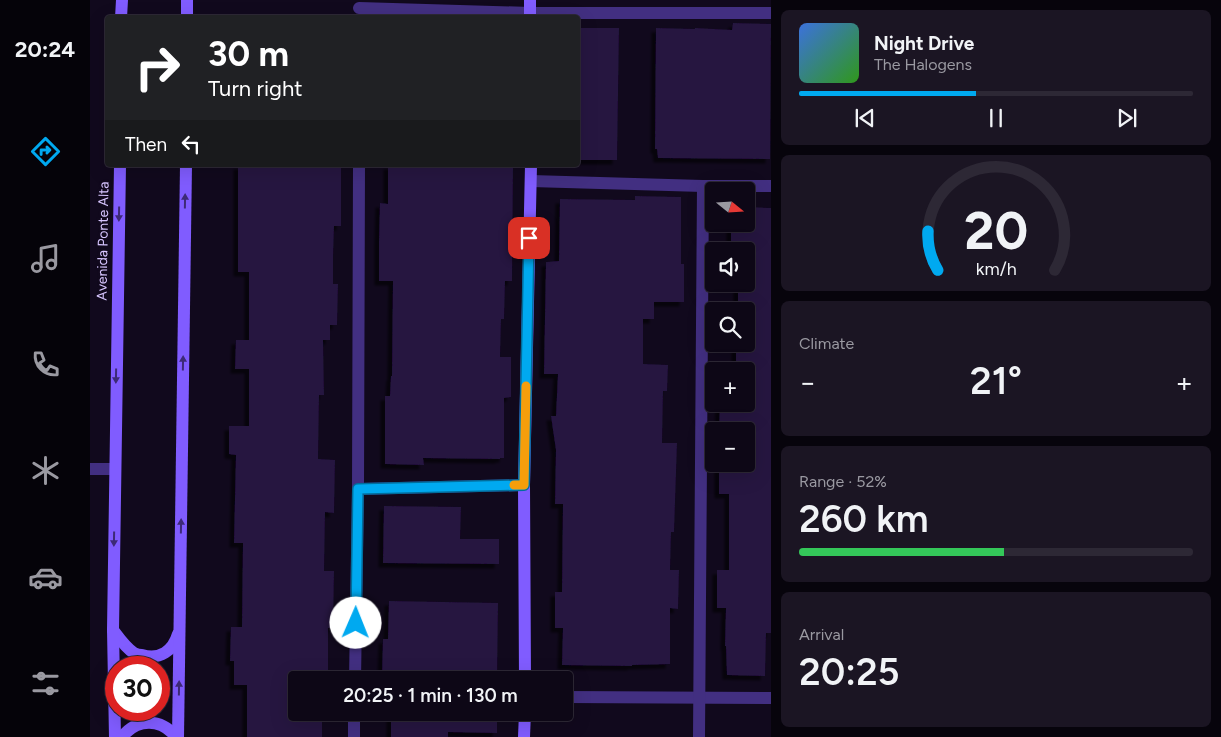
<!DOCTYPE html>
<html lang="en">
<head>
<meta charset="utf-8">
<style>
	body { margin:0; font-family:Figtree,sans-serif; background:#1b1523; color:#f1f3f6; height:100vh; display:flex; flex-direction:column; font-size:19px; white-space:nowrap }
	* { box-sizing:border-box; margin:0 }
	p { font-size:16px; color:#9a99a1 }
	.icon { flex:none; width:28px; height:28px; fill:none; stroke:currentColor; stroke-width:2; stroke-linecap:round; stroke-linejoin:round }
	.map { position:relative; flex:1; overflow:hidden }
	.sheet { display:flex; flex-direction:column; gap:10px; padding:10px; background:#07040c; width:450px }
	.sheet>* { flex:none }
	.banner { position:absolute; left:15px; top:15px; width:475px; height:152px; border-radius:5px; box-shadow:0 5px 20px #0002,0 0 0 1px #2d2835; background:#202124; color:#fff; overflow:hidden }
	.needle { width:32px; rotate:108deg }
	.controls { position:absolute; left:615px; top:182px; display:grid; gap:10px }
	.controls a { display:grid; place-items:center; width:50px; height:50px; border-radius:5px; background:#0d0716; box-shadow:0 5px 20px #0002,0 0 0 1px #2d2835; font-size:25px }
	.speed { position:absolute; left:15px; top:656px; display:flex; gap:10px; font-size:25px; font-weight:700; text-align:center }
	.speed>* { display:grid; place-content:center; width:65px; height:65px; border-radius:50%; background:#0d0716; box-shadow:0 5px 20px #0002,0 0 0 1px #2d2835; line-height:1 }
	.speed .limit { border:8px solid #d22; background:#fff; color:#111 }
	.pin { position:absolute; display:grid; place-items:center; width:42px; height:42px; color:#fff; margin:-21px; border-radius:10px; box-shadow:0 2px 8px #0006 }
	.me { position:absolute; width:55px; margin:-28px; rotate:1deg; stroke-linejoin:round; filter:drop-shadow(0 0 4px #0008) }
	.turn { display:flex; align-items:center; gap:18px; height:105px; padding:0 20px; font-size:22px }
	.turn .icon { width:65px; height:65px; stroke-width:2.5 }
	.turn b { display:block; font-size:35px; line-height:42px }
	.then { display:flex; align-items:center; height:48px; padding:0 20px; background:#0003; gap:10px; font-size:19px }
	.big { font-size:38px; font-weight:600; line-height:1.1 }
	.sheet .tile { flex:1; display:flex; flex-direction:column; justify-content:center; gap:8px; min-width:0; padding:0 18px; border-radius:8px; background:#1b1523 }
	.sheet .dial { align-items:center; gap:0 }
	.dial svg { height:130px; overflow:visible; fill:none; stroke:#2d2835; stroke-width:7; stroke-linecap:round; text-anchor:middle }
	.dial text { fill:#f1f3f6; stroke:none }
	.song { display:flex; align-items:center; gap:15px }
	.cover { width:60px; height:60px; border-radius:8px; background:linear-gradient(135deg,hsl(220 70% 55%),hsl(110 70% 35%)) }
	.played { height:5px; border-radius:2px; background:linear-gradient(90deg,#00a9f0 45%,#2d2835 45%) }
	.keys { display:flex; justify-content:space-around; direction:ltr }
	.heat { display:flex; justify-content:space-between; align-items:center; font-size:28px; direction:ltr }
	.charge { height:8px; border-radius:4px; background:linear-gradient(90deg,#34c759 52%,#2d2835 0) }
	.trip { position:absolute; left:198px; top:671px; width:285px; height:50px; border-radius:5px; background:#0d0716; box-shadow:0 5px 20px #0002,0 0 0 1px #2d2835; font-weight:600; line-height:50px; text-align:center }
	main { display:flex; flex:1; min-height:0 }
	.menu { display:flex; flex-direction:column; width:90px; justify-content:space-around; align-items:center; background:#050309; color:#9a99a1 }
	.menu .icon { width:35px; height:35px }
	.menu .on { color:#00a9f0 }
	.menu b { font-size:22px; color:#f1f3f6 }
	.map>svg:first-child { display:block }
	.building { fill:#251440; filter:url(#shadow) }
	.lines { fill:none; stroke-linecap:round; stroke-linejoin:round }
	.street { stroke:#422f81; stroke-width:12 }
	.secondary { stroke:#805cff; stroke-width:12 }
	.oneway { fill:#3d2a77 }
	.route-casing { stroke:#006e9c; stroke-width:12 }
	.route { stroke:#00a9f0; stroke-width:9 }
	.slow { stroke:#f59e0b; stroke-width:9 }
	.labels { text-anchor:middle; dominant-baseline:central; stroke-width:5; stroke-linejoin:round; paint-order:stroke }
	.street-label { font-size:14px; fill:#d7c5ff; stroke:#11091d }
</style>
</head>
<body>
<main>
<nav class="menu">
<b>20:24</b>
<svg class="icon on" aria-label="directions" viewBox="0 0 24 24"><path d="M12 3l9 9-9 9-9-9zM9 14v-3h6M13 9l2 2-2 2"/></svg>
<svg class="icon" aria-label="music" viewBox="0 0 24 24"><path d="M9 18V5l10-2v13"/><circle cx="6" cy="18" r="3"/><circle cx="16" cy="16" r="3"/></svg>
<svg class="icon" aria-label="phone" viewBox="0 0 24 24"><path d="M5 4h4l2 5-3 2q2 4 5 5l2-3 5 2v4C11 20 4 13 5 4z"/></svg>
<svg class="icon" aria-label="climate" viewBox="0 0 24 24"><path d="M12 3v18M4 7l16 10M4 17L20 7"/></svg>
<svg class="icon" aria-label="car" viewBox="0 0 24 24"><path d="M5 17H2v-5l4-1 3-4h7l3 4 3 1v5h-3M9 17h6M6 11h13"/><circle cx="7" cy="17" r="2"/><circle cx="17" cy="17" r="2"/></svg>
<svg class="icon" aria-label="filters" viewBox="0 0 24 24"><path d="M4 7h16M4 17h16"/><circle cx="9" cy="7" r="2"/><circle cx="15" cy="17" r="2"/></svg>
</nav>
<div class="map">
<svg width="681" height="737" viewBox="0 0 681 737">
	<defs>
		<filter id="shadow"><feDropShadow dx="-4.5" dy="4.5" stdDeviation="1" flood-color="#0009"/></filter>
	</defs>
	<rect width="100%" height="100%" fill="#11091d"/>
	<g class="building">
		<polygon points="643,23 681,24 680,159 568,158 567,149 565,149 566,28 605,29 605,28 642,30"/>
		<polygon points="488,28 529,28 527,160 488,160"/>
		<polygon points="148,165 251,165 251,226 244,226 243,257 243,284 248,284 247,325 240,325 240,340 233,340 234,395 229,395 228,459 245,460 244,513 235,512 234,571 244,571 243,628 238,628 238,680 206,680 206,712 232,712 232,737 157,737 157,685 144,685 144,661 140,661 141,627 152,627 153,543 144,543 146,455 139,454 139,426 159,426 159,369 145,369 146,340 159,340 159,272 148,272"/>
		<polygon points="298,165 416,165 416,167 423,167 422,281 415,281 414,319 411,319 410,357 421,357 421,397 414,398 414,458 410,458 410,459 333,458 334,465 295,464 295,396 300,396 301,376 302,376 303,281 289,281 289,242 290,203 298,204"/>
		<polygon points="545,196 591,197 591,264 594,264 594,302 564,302 564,319 553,319 553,364 578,365 577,391 573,391 572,443 587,443 584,532 581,532 580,570 589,570 588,609 580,608 580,664 542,665 542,666 472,665 473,628 465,628 465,592 472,592 473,504 465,504 466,450 461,416 466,416 468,374 454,374 456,262 469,261 470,199 545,200"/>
		<polygon points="656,207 681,208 681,633 676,633 675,676 637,675 636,646 635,646 636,608 627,608 627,570 639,570 639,494 629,494 629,464 656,464 656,431 629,431 630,404 656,404 656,371 646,371 646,344 656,344 656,311 646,311 646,303 648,303 648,284 656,284 656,251 641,251 641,224 656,224"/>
		<polygon points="294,506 371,507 370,539 409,539 409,564 293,563"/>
		<polygon points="299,601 408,603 407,680 297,680 297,678 292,678 293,639 298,639"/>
		<polygon points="297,712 407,712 407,733 358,732 358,737 301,737 301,716 297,716"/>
	</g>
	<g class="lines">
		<g class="street">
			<polyline points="269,8 440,13 681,13"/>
			<polyline points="441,181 613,186 681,186"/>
			<polyline points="0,469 25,469"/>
			<polyline points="268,489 434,485"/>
			<polyline points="265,680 268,489 269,165"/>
			<polyline points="474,697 681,698"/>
			<polyline points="264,737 264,712"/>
			<polyline points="609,737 613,186"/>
		</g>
		<g class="secondary">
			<polyline points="31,18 32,0"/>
			<polyline points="97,18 97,0"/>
			<polyline points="440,18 440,0"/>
			<path d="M23 630C29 638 36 648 44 653 46 654 50 655 52 655 70 660 83 651 88 634"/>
			<polyline points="435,680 434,485 441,165"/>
			<polyline points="25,737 23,630 30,165"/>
			<path d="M32 737C47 718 71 718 86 737"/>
			<polyline points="88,737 96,165"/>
			<polyline points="434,737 435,712"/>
		</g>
	</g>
	<defs><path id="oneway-solid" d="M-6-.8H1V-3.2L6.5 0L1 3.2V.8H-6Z" transform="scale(1.25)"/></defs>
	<g class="oneway">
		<use href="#oneway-solid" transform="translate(95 201) rotate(-89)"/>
		<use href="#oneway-solid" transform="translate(29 214) rotate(91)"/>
		<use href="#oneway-solid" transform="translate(93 363) rotate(-89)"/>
		<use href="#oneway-solid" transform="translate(26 376) rotate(91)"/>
		<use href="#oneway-solid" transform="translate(91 526) rotate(-89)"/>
		<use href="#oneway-solid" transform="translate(24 539) rotate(91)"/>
		<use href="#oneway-solid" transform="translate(89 688) rotate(-89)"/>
	</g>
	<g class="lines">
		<g class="route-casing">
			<polyline id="route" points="266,623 268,489 434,485 439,238"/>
		</g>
		<use href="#route" class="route"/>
		<polyline class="slow" points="424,485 434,485 436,386"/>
	</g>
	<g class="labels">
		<g class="street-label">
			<text transform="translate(13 241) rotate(-89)">Avenida Ponte Alta</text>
		</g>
	</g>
</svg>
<div class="controls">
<a><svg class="needle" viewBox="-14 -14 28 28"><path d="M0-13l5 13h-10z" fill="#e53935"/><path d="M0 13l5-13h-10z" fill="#9a99a1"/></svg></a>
<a><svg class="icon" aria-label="sound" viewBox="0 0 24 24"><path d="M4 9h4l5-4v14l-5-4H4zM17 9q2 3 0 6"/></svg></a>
<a><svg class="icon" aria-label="search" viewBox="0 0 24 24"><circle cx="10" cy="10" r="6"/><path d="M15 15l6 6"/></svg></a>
<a>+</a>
<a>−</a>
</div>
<div class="speed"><div class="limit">30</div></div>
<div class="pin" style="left:439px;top:238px;background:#d93025"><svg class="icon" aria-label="arrive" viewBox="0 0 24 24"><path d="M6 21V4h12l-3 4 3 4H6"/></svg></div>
<svg class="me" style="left:266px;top:623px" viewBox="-20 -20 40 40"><circle r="19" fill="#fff"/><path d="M0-13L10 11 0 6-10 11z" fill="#00a9f0"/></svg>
<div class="trip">20:25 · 1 min · 130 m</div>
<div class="banner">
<div class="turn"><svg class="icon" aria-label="right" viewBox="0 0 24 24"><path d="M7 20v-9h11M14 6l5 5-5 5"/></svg><div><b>30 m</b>Turn right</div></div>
<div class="then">Then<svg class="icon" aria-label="left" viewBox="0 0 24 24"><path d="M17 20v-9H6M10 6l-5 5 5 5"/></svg></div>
</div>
</div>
<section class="sheet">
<div class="tile">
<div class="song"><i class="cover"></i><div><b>Night Drive</b><p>The Halogens</p></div></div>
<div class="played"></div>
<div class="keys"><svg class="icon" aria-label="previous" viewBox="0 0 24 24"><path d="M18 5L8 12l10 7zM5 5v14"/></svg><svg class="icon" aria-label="pause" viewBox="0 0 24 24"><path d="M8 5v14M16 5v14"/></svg><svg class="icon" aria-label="next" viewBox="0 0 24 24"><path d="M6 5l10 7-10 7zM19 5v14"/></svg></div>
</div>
<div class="tile dial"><svg viewBox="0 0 100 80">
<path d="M14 69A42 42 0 1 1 86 69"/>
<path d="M14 69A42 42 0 0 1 8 45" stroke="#00a9f0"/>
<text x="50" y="56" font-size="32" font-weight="700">20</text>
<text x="50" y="72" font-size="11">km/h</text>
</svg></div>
<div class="tile"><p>Climate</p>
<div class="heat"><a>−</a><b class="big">21°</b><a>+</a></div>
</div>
<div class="tile"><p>Range · 52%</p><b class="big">260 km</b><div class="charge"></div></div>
<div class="tile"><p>Arrival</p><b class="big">20:25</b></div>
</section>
</main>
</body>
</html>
